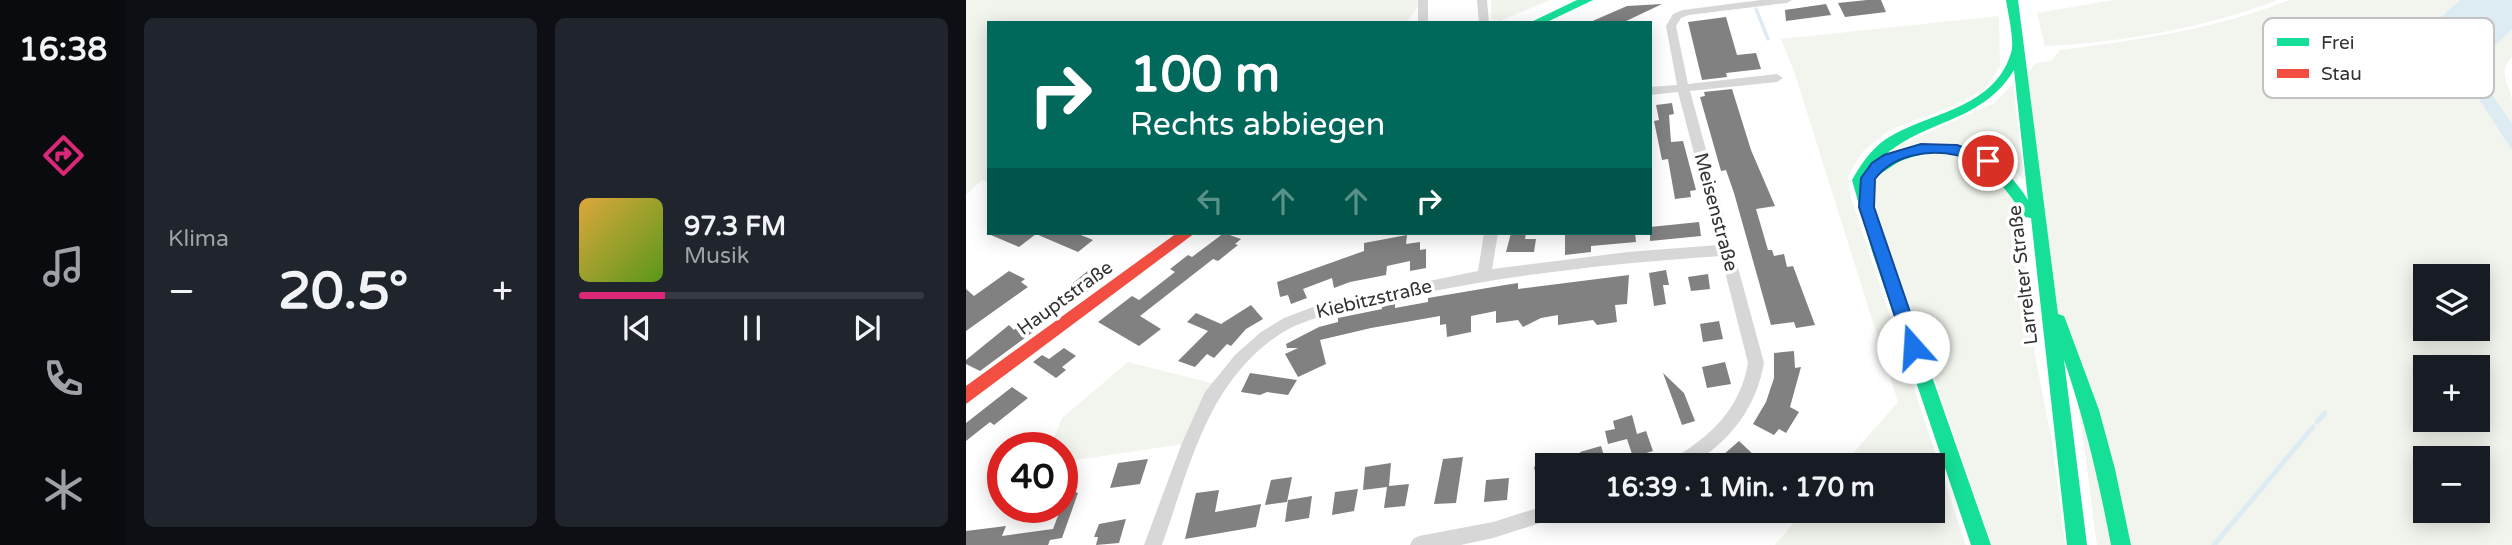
<!DOCTYPE html>
<html lang="de">
<head>
<meta charset="utf-8">
<style>
	body { margin:0; font-family:"Varela Round",sans-serif; background:#20242c; color:#f1f3f6; height:100vh; display:flex; flex-direction:column; font-size:26px; white-space:nowrap }
	* { box-sizing:border-box; margin:0 }
	p { font-size:23px; color:#9ea1a6 }
	.icon { flex:none; width:38px; height:38px; fill:none; stroke:currentColor; stroke-width:2; stroke-linecap:round; stroke-linejoin:round }
	.map { position:relative; flex:1; overflow:hidden }
	.side { display:flex; flex-direction:column; gap:18px; padding:18px; background:#0d0f14; width:840px }
	.side>* { flex:none }
	.hud { position:absolute; left:21px; top:21px; width:665px; height:214px; border-radius:0px; box-shadow:0 4px 18px #0003; background:#00695c; color:#fff; overflow:hidden }
	.buttons { position:absolute; left:1447px; top:264px; display:grid; gap:14px }
	.buttons a { display:grid; place-items:center; width:77px; height:77px; border-radius:0px; background:#171b24; box-shadow:0 4px 18px #0003; font-size:35px }
	.speed { position:absolute; left:21px; top:432px; display:flex; gap:14px; font-size:35px; font-weight:700; text-align:center }
	.speed>* { display:grid; place-content:center; width:91px; height:91px; border-radius:50%; background:#171b24; box-shadow:0 4px 18px #0003; line-height:1 }
	.speed .limit { border:10px solid #d22; background:#fff; color:#111 }
	.pin { position:absolute; display:grid; place-items:center; width:60px; height:60px; color:#fff; margin:-30px; border:4px solid #fff; border-radius:50%; box-shadow:0 2px 7px #0007 }
	.me { position:absolute; width:77px; margin:-38px; rotate:341deg; stroke-linejoin:round; filter:drop-shadow(0 0 5px #0008) }
	.turn { display:flex; align-items:center; gap:24px; height:147px; padding:0 28px; font-size:32px }
	.turn .icon { width:91px; height:91px; stroke-width:2.5 }
	.turn b { display:block; font-size:49px; line-height:60px }
	.lanes { display:flex; align-items:center; height:66px; padding:0 28px; background:#0003; justify-content:center; gap:35px; direction:ltr }
	.lanes .off { opacity:.35 }
	.big { font-size:52px; font-weight:700; line-height:1.1 }
	.side .widget { flex:1; display:flex; flex-direction:column; justify-content:center; gap:10px; min-width:0; padding:0 24px; border-radius:10px; background:#20242c }
	.song { display:flex; align-items:center; gap:21px }
	.cover { width:84px; height:84px; border-radius:10px; background:linear-gradient(135deg,hsl(40 70% 55%),hsl(90 70% 35%)) }
	.played { height:7px; border-radius:4px; background:linear-gradient(90deg,#db2777 25%,#363941 25%) }
	.keys { display:flex; justify-content:space-around; direction:ltr }
	.heat { display:flex; justify-content:space-between; align-items:center; font-size:38px; direction:ltr }
	.side .tiles { flex:1; display:grid; gap:18px; grid-template-columns:repeat(2,1fr) }
	.trip { position:absolute; left:569px; top:453px; width:410px; height:70px; border-radius:0px; background:#171b24; box-shadow:0 4px 18px #0003; font-weight:700; line-height:70px; text-align:center }
	main { display:flex; flex:1; min-height:0 }
	.tab-bar { display:flex; flex-direction:column; width:126px; justify-content:space-around; align-items:center; background:#090b0e; color:#9ea1a6 }
	.tab-bar .icon { width:49px; height:49px }
	.tab-bar .current { color:#db2777 }
	.tab-bar b { font-size:32px; color:#f1f3f6 }
	.map>svg:first-child { display:block }
	.green { fill:#f1f5ed; fill-rule:evenodd }
	.water { fill:#ddebf3 }
	.lines { fill:none; stroke-linecap:round; stroke-linejoin:round }
	.stream-far1 { stroke:#ddebf3; stroke-width:3.5 }
	.stream { stroke:#ddebf3; stroke-width:5 }
	.building { fill:#818181 }
	.street { fill:#d7d7d7; fill-rule:evenodd }
	.fast { fill:#16e098; fill-rule:evenodd }
	.jam { fill:#f24e42; fill-rule:evenodd }
	.route { fill:#1a73e8; stroke:#114b97; stroke-width:2 }
	.labels { text-anchor:middle; dominant-baseline:central; stroke-width:7; stroke-linejoin:round; paint-order:stroke }
	.street-label { font-size:19px; fill:#333; stroke:#fff }
	.key { fill:#fff; stroke:#c2c2c2; stroke-width:2 }
	.key-label { font-size:19px; fill:#333 }
</style>
</head>
<body>
<main>
<nav class="tab-bar">
<b>16:38</b>
<svg class="icon current" aria-label="directions" viewBox="0 0 24 24"><path d="M12 3l9 9-9 9-9-9zM9 14v-3h6M13 9l2 2-2 2"/></svg>
<svg class="icon" aria-label="music" viewBox="0 0 24 24"><path d="M9 18V5l10-2v13"/><circle cx="6" cy="18" r="3"/><circle cx="16" cy="16" r="3"/></svg>
<svg class="icon" aria-label="phone" viewBox="0 0 24 24"><path d="M5 4h4l2 5-3 2q2 4 5 5l2-3 5 2v4C11 20 4 13 5 4z"/></svg>
<svg class="icon" aria-label="climate" viewBox="0 0 24 24"><path d="M12 3v18M4 7l16 10M4 17L20 7"/></svg>
</nav>
<section class="side">
<div class="tiles">
<div class="widget"><p>Klima</p>
<div class="heat"><a>−</a><b class="big">20.5°</b><a>+</a></div>
</div>
<div class="widget">
<div class="song"><i class="cover"></i><div><b>97.3 FM</b><p>Musik</p></div></div>
<div class="played"></div>
<div class="keys"><svg class="icon" aria-label="previous" viewBox="0 0 24 24"><path d="M18 5L8 12l10 7zM5 5v14"/></svg><svg class="icon" aria-label="pause" viewBox="0 0 24 24"><path d="M8 5v14M16 5v14"/></svg><svg class="icon" aria-label="next" viewBox="0 0 24 24"><path d="M6 5l10 7-10 7zM19 5v14"/></svg></div>
</div>
</div>
</section>
<div class="map">
<svg width="1546" height="545" viewBox="0 0 1546 545">
	<rect width="100%" height="100%" fill="#fff"/>
	<g class="green">
		<polygon points="0,0 456,0 441,23 23,23 23,182 16,180 0,195"/>
		<polygon points="525,0 584,0 534,21 525,19"/>
		<path d="M1148 0H1311C1244 27 1152 43 1079 46L1071 13Z"/>
		<path d="M1323 0H1494L1465 26 1546 150V545H1155L1080 289 1055 80 1070 63 1085 61 1094 50C1173 40 1249 29 1323 0ZM1460 276H1512V329H1460ZM1460 368H1512V420H1460ZM1460 458H1512V511H1460Z"/>
		<polygon points="1033,16 1034,66 1019,89 987,106 924,130 896,152 882,176 885,198 1000,545 809,545 838,511 966,511 966,466 877,465 932,402 829,74 815,39"/>
		<path d="M1546 29V57C1531 73 1543 82 1546 100 1546 107 1546 116 1546 124L1508 67Z"/>
		<path d="M1047 84 1058 179C1010 142 982 135 923 150L1028 103Z"/>
		<path d="M969 154 993 156 1027 172 1047 193 1054 216 1069 355 1087 447 1099 545H1026L904 191C922 160 936 159 969 154Z"/>
		<polygon points="162,362 253,385 224,443 96,462 96,448 84,448 96,418"/>
		<polygon points="1112,401 1128,458 1145,545 1131,545"/>
	</g>
	<polygon class="water" points="1494,0 1546,0 1546,29 1508,67 1546,124 1546,150 1465,26"/>
	<g class="lines">
		<polyline class="stream-far1" points="790,9 802,39"/>
		<g class="stream">
			<polyline points="1351,422 1359,413"/>
			<polyline points="1248,545 1347,427"/>
		</g>
	</g>
	<g class="building">
		<polygon points="901,0 915,0 920,12 879,17 872,3"/>
		<polygon points="696,4 656,23 622,23 661,6"/>
		<polygon points="860,4 865,15 820,21 819,10"/>
		<polygon points="760,17 771,55 790,53 795,69 760,73 761,77 736,80 722,22"/>
		<polygon points="766,89 785,150 809,206 790,209 802,250 806,250 808,256 818,254 821,267 827,266 849,325 830,328 828,322 805,325 768,193 760,170 755,171 734,97 739,96 738,92"/>
		<polygon points="706,103 708,114 703,115 705,142 717,141 730,190 724,191 725,197 709,199 702,159 696,160 688,121 693,120 690,105"/>
		<polygon points="733,222 735,236 684,241 684,227"/>
		<polygon points="20,233 110,233 127,240 112,252 70,234 53,247"/>
		<polygon points="258,233 275,239 269,244 272,245 252,261 247,259 174,316 195,329 173,346 132,322 166,296 173,300 209,272 204,269 222,255 226,257"/>
		<polygon points="545,233 560,233 559,239 570,239 568,252 540,252"/>
		<polygon points="599,233 669,233 670,242 625,246 625,252 599,255"/>
		<polygon points="441,235 440,244 454,242 454,250 460,249 460,268 444,271 444,261 421,266 420,275 384,282 368,288 366,278 337,289 341,298 325,304 322,295 314,297 311,282 398,251 398,243"/>
		<polygon points="123,270 139,279 117,295 102,287"/>
		<polygon points="700,270 703,285 697,285 700,304 688,306 683,273"/>
		<polygon points="43,271 59,279 55,282 62,287 0,331 0,289 8,296"/>
		<polygon points="742,274 744,289 725,291 722,277"/>
		<polygon points="663,275 661,304 649,305 651,322 631,325 627,320 592,325 592,315 575,318 557,327 552,320 530,323 530,311 505,316 505,332 481,337 480,324 474,325 474,316 405,328 354,340 360,364 332,377 319,354 332,348 321,348 320,344 353,327 372,322 372,318 416,309 416,307 429,304 429,308 462,302 462,298 539,285 552,283 552,289"/>
		<polygon points="285,305 297,319 280,329 265,346 261,344 248,358 241,354 229,367 212,361 242,331 221,322 230,313 255,324"/>
		<polygon points="67,316 78,324 14,371 0,364 0,360 43,325 48,330"/>
		<polygon points="753,321 757,339 737,342 734,324"/>
		<polygon points="98,348 110,356 96,367 100,370 90,378 67,362 76,355 83,359"/>
		<polygon points="828,351 829,368 835,367 824,407 833,412 820,433 813,429 808,435 787,424 800,402 808,378 808,353"/>
		<polygon points="759,362 765,384 741,388 736,367"/>
		<polygon points="284,373 331,380 322,395 301,392 294,395 275,392"/>
		<polygon points="697,373 718,393 729,421 716,425"/>
		<polygon points="46,387 62,398 28,425 24,422 0,441 0,423"/>
		<polygon points="666,415 671,434 680,431 687,451 667,457 661,439 642,444 639,431 649,429 647,421"/>
		<polygon points="773,441 790,457 780,466 759,466 757,455"/>
		<polygon points="635,446 641,466 618,466 614,452"/>
		<polygon points="497,457 490,503 468,504 477,459"/>
		<polygon points="182,459 174,484 144,488 152,463"/>
		<polygon points="425,463 423,486 443,484 439,506 418,508 421,487 397,490 399,467"/>
		<polygon points="581,463 581,501 576,502 568,467"/>
		<polygon points="326,477 321,502 299,505 305,480"/>
		<polygon points="543,478 541,500 518,502 520,480"/>
		<polygon points="102,489 112,493 96,538 84,540 82,545 0,545 0,531 40,526 36,536 87,529"/>
		<polygon points="392,489 388,511 366,515 369,492"/>
		<polygon points="253,490 249,512 295,504 290,527 219,539 230,493"/>
		<polygon points="346,496 343,518 319,522 322,500"/>
		<polygon points="160,519 153,543 130,545 132,537 128,537 133,524"/>
	</g>
	<g class="lines">
		<g class="street">
			<rect x="452" y="0" width="10" height="23"/>
			<polygon points="511,0 521,0 523,23 513,23"/>
			<path d="M795 0H826L821 3 723 15 715 18 710 26 722 84 811 74 817 78 811 82 724 91 798 363C791 401 772 431 741 454 736 458 729 464 723 466 716 467 708 466 701 466L703 461C743 438 774 410 782 363L755 256C650 263 547 274 444 296 406 304 367 310 331 325 312 333 294 348 280 363 234 412 218 484 196 545H178L216 443 239 392 269 355 295 332 318 318 360 302 512 271 518 233H532L526 269 662 252 752 245 712 92 684 95V87L711 85 700 26 707 14 717 10Z"/>
			<polygon points="581,505 581,511 596,511 593,517 527,538 495,545 444,545 447,539 453,536 527,522"/>
		</g>
		<g class="fast">
			<polygon points="611,0 627,0 579,23 563,23"/>
			<path d="M1040 0H1052L1092 314 1098 316 1100 321 1133 410 1149 469 1165 545H1145C1133 482 1119 421 1098 360L1121 545H1101L1065 218 1058 217C1031 170 994 138 937 160 925 165 915 177 903 176L900 180 922 251 1025 545H1005L906 251 886 180C894 166 903 152 916 142 957 112 1027 112 1045 53 1049 43 1042 13 1040 0ZM1048 70 1062 200C1030 146 967 128 913 161 954 119 1015 125 1048 70Z"/>
		</g>
		<polygon class="jam" points="211,233 229,233 0,404 0,386"/>
	</g>
	<path class="route" d="M955 144 991 145 1027 157 1029 161 1022 166C1011 163 1001 157 990 155 962 149 927 155 909 179L908 207 956 347 953 352H941L939 347 893 207 895 178 906 163 918 155Z"/>
	<g class="labels">
		<g class="street-label">
			<text transform="translate(750 212) rotate(75)">Meisenstraße</text>
			<text transform="translate(1057 275) rotate(-97)">Larrelter Straße</text>
			<text transform="translate(99 298) rotate(-36)">Hauptstraße</text>
			<text transform="translate(408 299) rotate(-13)">Kiebitzstraße</text>
		</g>
	</g>
	<rect x="1297" y="18" width="231" height="80" rx="10" class="key"/>
	<rect x="1311" y="38" width="32" height="8" fill="#16e098"/>
	<rect x="1311" y="69" width="32" height="9" fill="#f24e42"/>
	<g class="key-label">
		<text x="1355" y="49">Frei</text>
		<text x="1355" y="80">Stau</text>
	</g>
</svg>
<div class="buttons">
<a><svg class="icon" aria-label="layers" viewBox="0 0 24 24"><path d="M12 4l9 5-9 5-9-5zM3 14l9 5 9-5"/></svg></a>
<a>+</a>
<a>−</a>
</div>
<div class="speed"><div class="limit">40</div></div>
<div class="pin" style="left:1022px;top:161px;background:#d93025"><svg class="icon" aria-label="arrive" viewBox="0 0 24 24"><path d="M6 21V4h12l-3 4 3 4H6"/></svg></div>
<svg class="me" style="left:947px;top:347px" viewBox="-20 -20 40 40"><circle r="19" fill="#fff"/><path d="M0-13L10 11 0 6-10 11z" fill="#1a73e8"/></svg>
<div class="trip">16:39 · 1 Min. · 170 m</div>
<div class="hud">
<div class="turn"><svg class="icon" aria-label="right" viewBox="0 0 24 24"><path d="M7 20v-9h11M14 6l5 5-5 5"/></svg><div><b>100 m</b>Rechts abbiegen</div></div>
<div class="lanes"><svg class="icon off" aria-label="left" viewBox="0 0 24 24"><path d="M17 20v-9H6M10 6l-5 5 5 5"/></svg><svg class="icon off" aria-label="ahead" viewBox="0 0 24 24"><path d="M12 20V5M6 11l6-6 6 6"/></svg><svg class="icon off" aria-label="ahead" viewBox="0 0 24 24"><path d="M12 20V5M6 11l6-6 6 6"/></svg><svg class="icon" aria-label="right" viewBox="0 0 24 24"><path d="M7 20v-9h11M14 6l5 5-5 5"/></svg></div>
</div>
</div>
</main>
</body>
</html>
